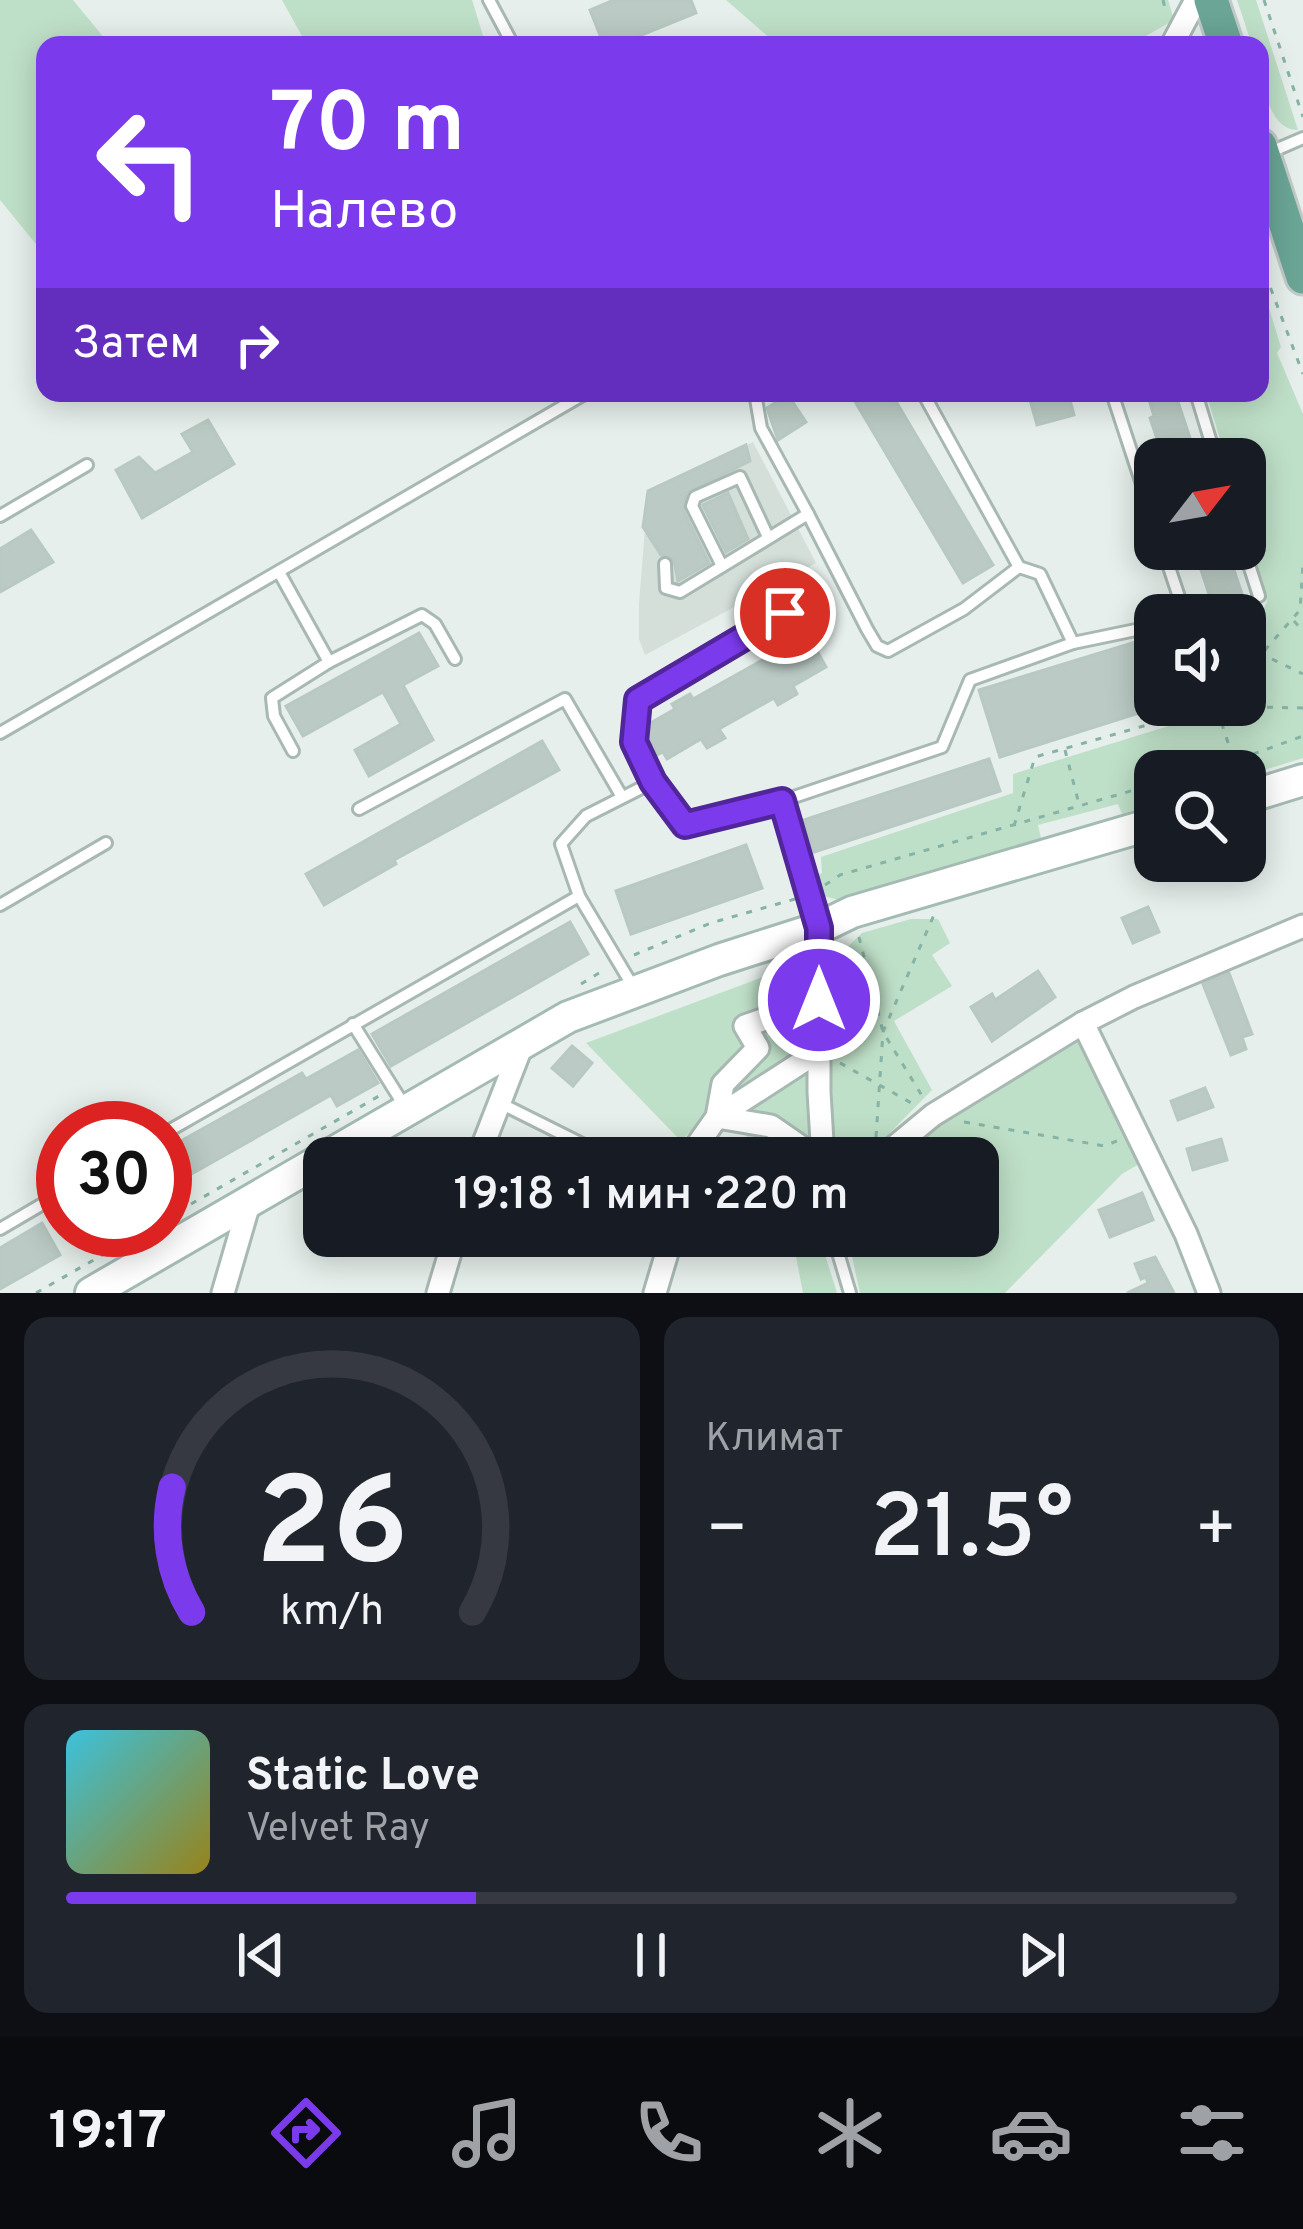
<!DOCTYPE html>
<html lang="ru">
<head>
<meta charset="utf-8">
<style>
	body { margin:0; font-family:Overpass,sans-serif; background:#20242c; color:#f1f3f6; height:100vh; display:flex; flex-direction:column; font-size:45px; white-space:nowrap }
	* { box-sizing:border-box; margin:0 }
	p { font-size:39px; color:#9ea1a6 }
	.icon { flex:none; width:66px; height:66px; fill:none; stroke:currentColor; stroke-width:2; stroke-linecap:round; stroke-linejoin:round }
	.map { position:relative; height:1293px; overflow:hidden }
	.side { display:flex; flex-direction:column; gap:24px; padding:24px; background:#0d0f14; flex:1 }
	.side>* { flex:none }
	.top-card { position:absolute; left:36px; top:36px; width:1233px; height:366px; border-radius:24px; box-shadow:0 6px 30px #0003; background:#7c3aed; color:#fff; overflow:hidden }
	.needle { width:78px; rotate:59deg }
	.fabs { position:absolute; left:1134px; top:438px; display:grid; gap:24px }
	.fabs a { display:grid; place-items:center; width:132px; height:132px; border-radius:24px; background:#171b24; box-shadow:0 6px 30px #0003; font-size:60px }
	.speed { position:absolute; left:36px; top:1101px; display:flex; gap:24px; font-size:60px; font-weight:700; text-align:center }
	.speed>* { display:grid; place-content:center; width:156px; height:156px; border-radius:50%; background:#171b24; box-shadow:0 6px 30px #0003; line-height:1 }
	.speed .limit { border:18px solid #d22; background:#fff; color:#111 }
	.pin { position:absolute; display:grid; place-items:center; width:102px; height:102px; color:#fff; margin:-51px; border:6px solid #fff; border-radius:50%; box-shadow:0 3px 12px #0007 }
	.me { position:absolute; width:132px; margin:-66px; rotate:0deg; stroke-linejoin:round; filter:drop-shadow(0 0 9px #0008) }
	.turn { display:flex; align-items:center; gap:42px; height:252px; padding:0 36px; font-size:54px }
	.turn .icon { width:156px; height:156px; stroke-width:2.5 }
	.turn b { display:block; font-size:84px; line-height:102px }
	.then { display:flex; align-items:center; height:114px; padding:0 36px; background:#0003; gap:24px; font-size:45px }
	.big { font-size:90px; font-weight:600; line-height:1.1 }
	.side .card { flex:1; display:flex; flex-direction:column; justify-content:center; gap:18px; min-width:0; padding:0 42px; border-radius:24px; background:#20242c }
	.side .dial { align-items:center; gap:0 }
	.dial svg { height:312px; overflow:visible; fill:none; stroke:#363941; stroke-width:7; stroke-linecap:round; text-anchor:middle }
	.dial text { fill:#f1f3f6; stroke:none }
	.song { display:flex; align-items:center; gap:36px }
	.cover { width:144px; height:144px; border-radius:18px; background:linear-gradient(135deg,hsl(190 70% 55%),hsl(50 70% 35%)) }
	.played { height:12px; border-radius:6px; background:linear-gradient(90deg,#7c3aed 35%,#363941 35%) }
	.keys { display:flex; justify-content:space-around; direction:ltr }
	.heat { display:flex; justify-content:space-between; align-items:center; font-size:66px; direction:ltr }
	.side .tiles { flex:1; display:grid; gap:24px; grid-template-columns:1fr 1fr }
	.card:last-child { grid-column:span 2 }
	.trip { position:absolute; left:303px; top:1137px; width:696px; height:120px; border-radius:24px; background:#171b24; box-shadow:0 6px 30px #0003; font-weight:600; line-height:120px; text-align:center }
	.dock { display:flex; height:192px; justify-content:space-around; align-items:center; background:#090b0e; color:#9ea1a6 }
	.dock .icon { width:84px; height:84px }
	.dock .selected { color:#7c3aed }
	.dock b { font-size:54px; color:#f1f3f6 }
	.map>svg:first-child { display:block }
	.built { fill:#d4dfda }
	.green { fill:#bfe0c8 }
	.building { fill:#bbcac4; stroke:#b8c9c2; stroke-width:3 }
	.lines { fill:none; stroke-linecap:round; stroke-linejoin:round }
	.lane-casing { stroke:#a8b8b2; stroke-width:16 }
	.street-casing { stroke:#a8b8b2; stroke-width:27 }
	.secondary-casing { stroke:#a4bbb3; stroke-width:36 }
	.primary-casing { stroke:#c2cac8; stroke-width:39 }
	.path { stroke:#86b3a5; stroke-width:3; stroke-dasharray:6 9; stroke-linecap:butt }
	.lane { stroke:#fff; stroke-width:10 }
	.street { stroke:#fff; stroke-width:21 }
	.secondary { stroke:#fff; stroke-width:30 }
	.primary { stroke:#6aa596; stroke-width:33 }
	.route-casing { stroke:#51269a; stroke-width:30 }
	.route { stroke:#7c3aed; stroke-width:21 }
</style>
</head>
<body>
<div class="map">
<svg width="1303" height="1293" viewBox="0 0 1303 1293">
	<rect width="100%" height="100%" fill="#e6efeb"/>
	<polygon class="built" points="753,442 816,563 645,655 639,639 639,604 648,491"/>
	<g class="green">
		<polygon points="0,0 73,0 110,45 45,45 45,255 0,200"/>
		<polygon points="282,0 472,0 486,45 307,45"/>
		<polygon points="726,0 1168,0 1174,20 1130,45 778,45"/>
		<path d="M1237 0H1256L1298 130C1265 131 1260 70 1260 45H1252Z"/>
		<polygon points="1260,279 1281,347 1277,353 1303,414 1303,758 1245,776 1245,771 1155,771 1155,804 1122,814 1118,804 1038,825 1041,838 839,900 820,895 813,877 822,873 821,857 1013,793 1013,774 1201,716 1209,705 1245,705 1245,647 1267,602 1245,525 1245,459 1226,459 1206,393 1260,393"/>
		<polygon points="911,919 938,919 950,943 932,955 952,986 894,1021 932,1090 865,1158 835,1158 827,967 862,933"/>
		<polygon points="808,970 810,1158 765,1158 744,1133 702,1119 681,1141 586,1043 763,977"/>
		<polygon points="1077,1037 1139,1164 1122,1174 1005,1293 860,1293 851,1252 856,1236 978,1236 978,1158 896,1158 932,1126"/>
		<polygon points="792,1236 819,1236 837,1293 803,1293"/>
	</g>
	<g class="building">
		<polygon points="614,0 691,0 696,13 617,45 604,45 590,10"/>
		<polygon points="850,393 891,393 993,565 963,583"/>
		<polygon points="1028,393 1068,393 1074,415 1037,425"/>
		<polygon points="1147,393 1175,393 1197,459 1164,459 1150,418 1154,416"/>
		<polygon points="788,395 806,422 778,440 767,408"/>
		<polygon points="208,420 234,464 142,518 116,470 139,457 155,473 193,452 182,434"/>
		<polygon points="746,445 750,461 686,493 683,510 709,563 678,581 674,560 661,555 643,527 648,491"/>
		<polygon points="728,493 748,539 726,552 703,505"/>
		<polygon points="31,530 53,562 0,592 0,549"/>
		<polygon points="1194,549 1227,549 1249,615 1216,615"/>
		<polygon points="419,633 438,666 403,685 433,740 369,776 355,750 401,724 383,692 303,736 286,706"/>
		<polygon points="808,635 826,667 793,686 797,694 778,705 774,698 719,729 725,738 707,748 701,739 667,759 663,752 657,755 645,733 645,726 675,709 672,704 690,694 693,699 768,657 765,652 783,642 786,647"/>
		<polygon points="1155,636 1155,708 1000,757 979,690"/>
		<polygon points="542,741 559,770 394,860 396,864 324,905 306,874"/>
		<polygon points="989,759 1000,791 814,852 804,820"/>
		<polygon points="746,845 762,888 631,934 616,891"/>
		<polygon points="1148,907 1159,932 1133,943 1122,918"/>
		<polygon points="570,922 588,954 391,1066 372,1034"/>
		<polygon points="1038,971 1055,997 992,1041 971,1007 992,994 995,1000"/>
		<polygon points="1229,973 1252,1034 1242,1037 1246,1049 1231,1055 1203,984"/>
		<polygon points="572,1046 592,1063 573,1086 552,1068"/>
		<polygon points="358,1050 378,1083 337,1106 331,1095 165,1189 165,1150 302,1073 306,1079"/>
		<polygon points="1205,1088 1213,1107 1178,1120 1171,1101"/>
		<polygon points="1221,1139 1227,1160 1193,1170 1187,1149"/>
		<polygon points="1142,1193 1153,1220 1110,1237 1099,1210"/>
		<polygon points="42,1223 60,1255 0,1289 0,1248"/>
		<polygon points="1155,1257 1174,1293 1127,1293 1148,1283 1146,1277 1141,1279 1135,1264"/>
	</g>
	<g class="lines">
		<g class="lane-casing">
			<g id="lane">
				<polyline points="489,0 513,45"/>
				<polyline points="1266,154 1303,138"/>
				<polyline points="755,393 761,428 808,514"/>
				<polyline points="923,393 1019,567 1040,574 1073,643"/>
				<polyline points="1112,393 1155,524"/>
				<polyline points="1196,393 1216,459"/>
				<polyline points="0,516 87,465"/>
				<polyline points="1163,549 1185,615"/>
				<polyline points="1244,549 1259,596"/>
				<polyline points="665,564 666,588 680,592 808,514 867,629 877,646 888,651 964,609 1019,567"/>
				<polyline points="722,566 692,506 695,497 740,477 768,537"/>
				<polyline points="279,572 329,662 272,698 274,716 293,751"/>
				<polyline points="785,612 638,700 634,742 653,782 685,825 782,801 818,925"/>
				<polyline points="329,662 422,615 435,624 455,659"/>
				<polyline points="0,733 586,393"/>
				<polyline points="782,801 942,747 970,680 1073,643 1155,626"/>
				<polyline points="359,809 565,699 622,797"/>
				<polyline points="0,905 106,843"/>
				<polyline points="635,990 579,896 561,844 586,816 653,782"/>
				<polyline points="353,1024 405,1107"/>
				<polyline points="500,1103 592,1149 621,1158"/>
				<polyline points="165,1133 579,896"/>
				<polyline points="0,1229 63,1192"/>
				<polyline points="833,1236 850,1293"/>
			</g>
		</g>
		<g class="street-casing">
			<g id="street">
				<polyline points="1172,45 1196,0"/>
				<polyline points="819,928 819,1092 823,1158"/>
				<polyline points="1083,1023 1186,1234 1209,1293"/>
				<polyline points="478,1158 522,1045"/>
				<polyline points="688,1158 717,1117 819,1051"/>
				<polyline points="817,1158 771,1126 717,1117 723,1084 758,1048 745,1026 819,1000"/>
				<polyline points="881,1158 933,1115 1083,1023 1134,997 1303,926"/>
				<polyline points="223,1293 250,1200"/>
				<polyline points="438,1293 455,1236"/>
				<polyline points="655,1293 672,1236"/>
			</g>
		</g>
		<g class="secondary-casing">
			<g id="secondary">
				<polyline points="1245,798 1303,780"/>
				<polyline points="91,1293 568,1017 719,960 819,928 852,912 1155,823"/>
			</g>
		</g>
		<g class="primary-casing">
			<g id="primary">
				<polyline points="1211,0 1226,45"/>
				<polyline points="1260,146 1303,277"/>
			</g>
		</g>
		<g class="path">
			<polyline points="1163,0 1166,12"/>
			<polyline points="1264,0 1303,117"/>
			<polyline points="1260,260 1303,374"/>
			<polyline points="1294,621 1303,631"/>
			<polyline points="1245,646 1303,674"/>
			<polyline points="1245,673 1300,610 1303,564"/>
			<polyline points="1303,708 1216,706 1234,761 1303,736"/>
			<polyline points="1065,750 1079,804"/>
			<polyline points="1199,771 1233,761"/>
			<polyline points="1014,826 1035,757 1217,705"/>
			<polyline points="825,885 840,875 1155,784"/>
			<polyline points="859,937 883,1032 924,1099"/>
			<polyline points="634,955 711,923 795,899"/>
			<polyline points="768,971 800,965"/>
			<polyline points="581,984 604,970"/>
			<polyline points="840,1063 915,1105"/>
			<polyline points="964,1122 1105,1146 1119,1140"/>
			<polyline points="876,1137 883,1032 934,915"/>
			<polyline points="165,1219 379,1096"/>
			<polyline points="36,1293 146,1230"/>
		</g>
		<use href="#lane" class="lane"/>
		<use href="#street" class="street"/>
		<use href="#secondary" class="secondary"/>
		<use href="#primary" class="primary"/>
	</g>
	<g class="lines">
		<g class="route-casing">
			<polyline id="route" points="785,613 638,700 634,742 653,782 685,825 782,801 819,928 819,1000"/>
		</g>
		<use href="#route" class="route"/>
	</g>
</svg>
<div class="fabs">
<a><svg class="needle" viewBox="-14 -14 28 28"><path d="M0-13l5 13h-10z" fill="#e53935"/><path d="M0 13l5-13h-10z" fill="#9ea1a6"/></svg></a>
<a><svg class="icon" aria-label="sound" viewBox="0 0 24 24"><path d="M4 9h4l5-4v14l-5-4H4zM17 9q2 3 0 6"/></svg></a>
<a><svg class="icon" aria-label="search" viewBox="0 0 24 24"><circle cx="10" cy="10" r="6"/><path d="M15 15l6 6"/></svg></a>
</div>
<div class="speed"><div class="limit">30</div></div>
<div class="pin" style="left:785px;top:613px;background:#d93025"><svg class="icon" aria-label="arrive" viewBox="0 0 24 24"><path d="M6 21V4h12l-3 4 3 4H6"/></svg></div>
<svg class="me" style="left:819px;top:1000px" viewBox="-20 -20 40 40"><circle r="17" fill="#7c3aed" stroke="#fff" stroke-width="3"/><path d="M0-11L8 9 0 5-8 9z" fill="#fff"/></svg>
<div class="trip">19:18 · 1 мин · 220 m</div>
<div class="top-card">
<div class="turn"><svg class="icon" aria-label="left" viewBox="0 0 24 24"><path d="M17 20v-9H6M10 6l-5 5 5 5"/></svg><div><b>70 m</b>Налево</div></div>
<div class="then">Затем<svg class="icon" aria-label="right" viewBox="0 0 24 24"><path d="M7 20v-9h11M14 6l5 5-5 5"/></svg></div>
</div>
</div>
<section class="side">
<div class="tiles">
<div class="card dial"><svg viewBox="0 0 100 80">
<path d="M14 69A42 42 0 1 1 86 69"/>
<path d="M14 69A42 42 0 0 1 9 37" stroke="#7c3aed"/>
<text x="50" y="56" font-size="32" font-weight="700">26</text>
<text x="50" y="72" font-size="11">km/h</text>
</svg></div>
<div class="card"><p>Климат</p>
<div class="heat"><a>−</a><b class="big">21.5°</b><a>+</a></div>
</div>
<div class="card">
<div class="song"><i class="cover"></i><div><b>Static Love</b><p>Velvet Ray</p></div></div>
<div class="played"></div>
<div class="keys"><svg class="icon" aria-label="previous" viewBox="0 0 24 24"><path d="M18 5L8 12l10 7zM5 5v14"/></svg><svg class="icon" aria-label="pause" viewBox="0 0 24 24"><path d="M8 5v14M16 5v14"/></svg><svg class="icon" aria-label="next" viewBox="0 0 24 24"><path d="M6 5l10 7-10 7zM19 5v14"/></svg></div>
</div>
</div>
</section>
<nav class="dock">
<b>19:17</b>
<svg class="icon selected" aria-label="directions" viewBox="0 0 24 24"><path d="M12 3l9 9-9 9-9-9zM9 14v-3h6M13 9l2 2-2 2"/></svg>
<svg class="icon" aria-label="music" viewBox="0 0 24 24"><path d="M9 18V5l10-2v13"/><circle cx="6" cy="18" r="3"/><circle cx="16" cy="16" r="3"/></svg>
<svg class="icon" aria-label="phone" viewBox="0 0 24 24"><path d="M5 4h4l2 5-3 2q2 4 5 5l2-3 5 2v4C11 20 4 13 5 4z"/></svg>
<svg class="icon" aria-label="climate" viewBox="0 0 24 24"><path d="M12 3v18M4 7l16 10M4 17L20 7"/></svg>
<svg class="icon" aria-label="car" viewBox="0 0 24 24"><path d="M5 17H2v-5l4-1 3-4h7l3 4 3 1v5h-3M9 17h6M6 11h13"/><circle cx="7" cy="17" r="2"/><circle cx="17" cy="17" r="2"/></svg>
<svg class="icon" aria-label="filters" viewBox="0 0 24 24"><path d="M4 7h16M4 17h16"/><circle cx="9" cy="7" r="2"/><circle cx="15" cy="17" r="2"/></svg>
</nav>
</body>
</html>
